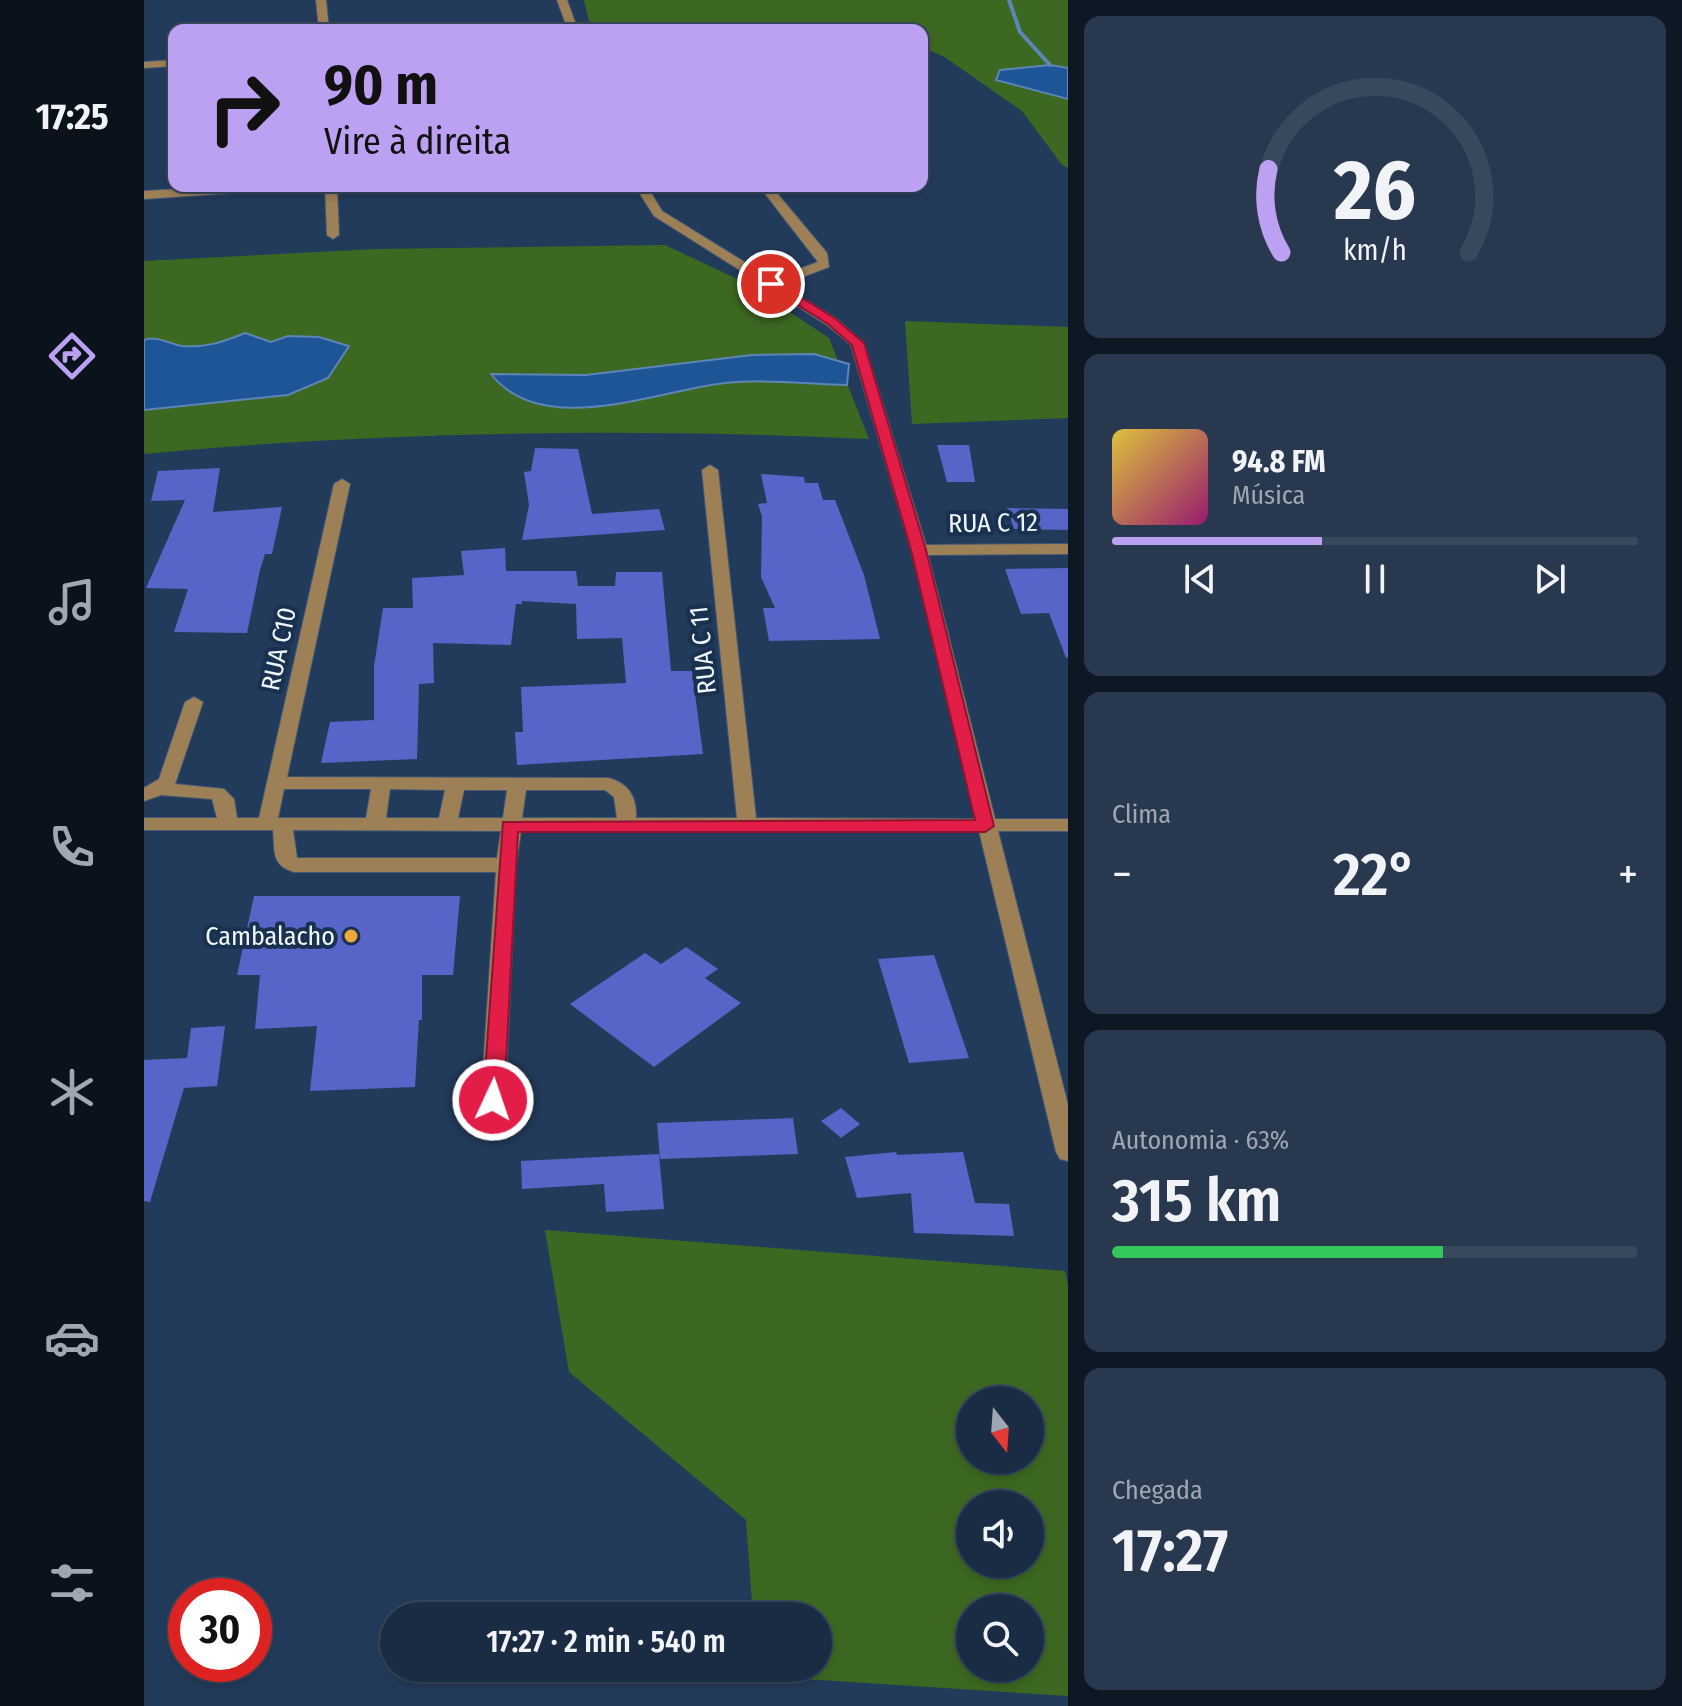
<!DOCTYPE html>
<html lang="pt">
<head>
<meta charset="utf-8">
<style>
	body { margin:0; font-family:"Fira Sans Condensed",sans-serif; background:#27384f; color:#f1f3f6; height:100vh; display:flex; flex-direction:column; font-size:30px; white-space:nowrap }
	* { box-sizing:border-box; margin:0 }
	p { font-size:26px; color:#9fa7b2 }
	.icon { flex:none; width:44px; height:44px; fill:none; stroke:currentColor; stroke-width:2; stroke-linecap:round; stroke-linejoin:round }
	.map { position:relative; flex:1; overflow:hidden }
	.sheet { display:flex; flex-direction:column; gap:16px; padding:16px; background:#0e1825; width:614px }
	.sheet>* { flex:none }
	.hud { position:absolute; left:24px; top:24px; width:760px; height:168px; border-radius:16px; box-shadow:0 4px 12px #0003,0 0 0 2px #38485d; background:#bca0f2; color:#111; overflow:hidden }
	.needle { width:52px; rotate:163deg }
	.controls { position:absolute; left:812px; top:1386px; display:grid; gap:16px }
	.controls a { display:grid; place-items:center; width:88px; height:88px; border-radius:50%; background:#1a2c44; box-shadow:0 4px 12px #0003,0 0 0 2px #38485d; font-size:40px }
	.speed { position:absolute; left:24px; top:1578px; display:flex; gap:16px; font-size:40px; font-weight:700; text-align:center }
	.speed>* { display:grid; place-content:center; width:104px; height:104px; border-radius:50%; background:#1a2c44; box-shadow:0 4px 12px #0003,0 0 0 2px #38485d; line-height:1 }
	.speed .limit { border:12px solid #d22; background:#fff; color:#111 }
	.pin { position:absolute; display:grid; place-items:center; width:68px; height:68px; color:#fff; margin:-34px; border:4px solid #fff; border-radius:50%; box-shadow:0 2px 8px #0007 }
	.me { position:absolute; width:88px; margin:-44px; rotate:3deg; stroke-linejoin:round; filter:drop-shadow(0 0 6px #0008) }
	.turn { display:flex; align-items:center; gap:28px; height:168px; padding:0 24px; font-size:36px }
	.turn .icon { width:104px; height:104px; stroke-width:2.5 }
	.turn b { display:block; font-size:56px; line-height:68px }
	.big { font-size:60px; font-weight:600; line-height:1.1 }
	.sheet .card { flex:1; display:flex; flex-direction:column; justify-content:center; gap:12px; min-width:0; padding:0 28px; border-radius:16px; background:#27384f }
	.sheet .dial { align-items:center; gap:0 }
	.dial svg { height:208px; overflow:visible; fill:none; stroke:#38485d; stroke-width:7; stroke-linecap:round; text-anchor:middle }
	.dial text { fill:#f1f3f6; stroke:none }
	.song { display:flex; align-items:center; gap:24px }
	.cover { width:96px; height:96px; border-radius:12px; background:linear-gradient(135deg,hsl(50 70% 55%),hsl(320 70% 35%)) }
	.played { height:8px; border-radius:4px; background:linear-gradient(90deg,#bca0f2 40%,#38485d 40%) }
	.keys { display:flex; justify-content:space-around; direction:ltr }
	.heat { display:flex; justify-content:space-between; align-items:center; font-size:44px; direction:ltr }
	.charge { height:12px; border-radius:6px; background:linear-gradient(90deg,#34c759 63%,#38485d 0) }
	.trip { position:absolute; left:236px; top:1602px; width:452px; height:80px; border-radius:40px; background:#1a2c44; box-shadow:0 4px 12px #0003,0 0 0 2px #38485d; font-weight:600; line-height:80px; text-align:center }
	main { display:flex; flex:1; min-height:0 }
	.tabs { display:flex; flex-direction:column; width:144px; justify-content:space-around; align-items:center; background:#0a121b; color:#9fa7b2 }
	.tabs .icon { width:56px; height:56px }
	.tabs .on { color:#bca0f2 }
	.tabs b { font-size:36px; color:#f1f3f6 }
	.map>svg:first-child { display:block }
	.green { fill:#3d6821; fill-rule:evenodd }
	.water { fill:#1e5597; stroke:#5d85b6; stroke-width:2 }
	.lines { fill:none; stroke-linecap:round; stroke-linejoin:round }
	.stream { stroke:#5d85b6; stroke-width:4 }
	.building { fill:#5864c7 }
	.minor-casing { stroke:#445975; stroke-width:2 }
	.minor { fill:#9e8056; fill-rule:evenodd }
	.route { fill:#e11d48; stroke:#92132f; stroke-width:2 }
	.poi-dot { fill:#eca93b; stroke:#19314f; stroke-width:3 }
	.labels { text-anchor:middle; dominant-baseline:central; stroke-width:8; stroke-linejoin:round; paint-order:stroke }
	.street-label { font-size:26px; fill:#eff5fd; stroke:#19314f }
	.poi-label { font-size:26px; fill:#eff5fd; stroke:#19314f; text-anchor:end }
</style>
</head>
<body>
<main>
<nav class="tabs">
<b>17:25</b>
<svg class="icon on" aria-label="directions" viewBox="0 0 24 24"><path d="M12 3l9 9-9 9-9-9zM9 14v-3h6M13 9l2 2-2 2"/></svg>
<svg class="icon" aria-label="music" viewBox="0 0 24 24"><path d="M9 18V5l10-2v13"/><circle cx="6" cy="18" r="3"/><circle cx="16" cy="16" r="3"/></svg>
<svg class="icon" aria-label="phone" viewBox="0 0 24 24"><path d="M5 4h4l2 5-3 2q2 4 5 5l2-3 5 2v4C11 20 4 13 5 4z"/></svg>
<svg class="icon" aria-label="climate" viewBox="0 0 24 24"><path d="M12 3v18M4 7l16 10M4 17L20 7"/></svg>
<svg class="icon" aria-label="car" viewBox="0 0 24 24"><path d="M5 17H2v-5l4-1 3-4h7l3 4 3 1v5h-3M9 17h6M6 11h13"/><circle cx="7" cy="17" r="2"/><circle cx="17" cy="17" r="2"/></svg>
<svg class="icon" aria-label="filters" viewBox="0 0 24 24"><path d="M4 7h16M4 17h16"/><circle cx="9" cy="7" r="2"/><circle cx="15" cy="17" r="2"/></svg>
</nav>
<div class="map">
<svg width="924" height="1706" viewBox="0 0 924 1706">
	<rect width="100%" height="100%" fill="#233b5b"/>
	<g class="green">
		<polygon points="440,0 924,0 924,168 918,165 878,111 799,56 778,48 778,30 446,26"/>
		<path d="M521 245 600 282 685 338 725 439C483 428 241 431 0 454V261L232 249Z"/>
		<polygon points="761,321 924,327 924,418 768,424"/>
		<path d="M401 1230 921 1271 924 1285V1696L614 1676 613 1668H674V1616H609L602 1520 425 1372ZM826 1400H886V1460H826ZM826 1504H886V1564H826ZM826 1608H886V1668H826Z"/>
	</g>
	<g class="water">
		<polygon points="906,65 924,68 924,99 852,80 856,70"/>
		<path d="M101 333 127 342 144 336 175 337 205 346 184 378 144 395 0 410V340C13 335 25 344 38 346 62 348 79 342 101 333Z"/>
		<path d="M670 354 705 364 703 385C661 384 616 378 574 384 508 393 397 438 347 374L442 375 608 355Z"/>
	</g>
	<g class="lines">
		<polyline class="stream" points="865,0 876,32 906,65"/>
	</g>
	<g class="building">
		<polygon points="793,445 825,445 831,482 803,482"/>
		<polygon points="391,448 434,449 448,514 515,509 521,530 378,540 385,505 380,472 387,471"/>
		<polygon points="76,468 69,512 138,507 128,554 121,554 116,570 103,633 30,632 44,589 2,588 41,500 7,501 14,471"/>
		<polygon points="617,474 660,477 661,483 674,483 679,500 691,500 720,575 736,639 625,641 619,608 631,608 617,577 618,516 614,504 623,503"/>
		<polygon points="863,508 924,509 924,530 870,529"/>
		<polygon points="361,548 362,571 432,571 434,586 471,586 472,572 518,572 527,671 548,671 559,754 373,765 371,732 379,732 377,687 482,683 478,638 433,639 432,604 378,601 378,604 372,604 367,645 289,643 290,683 275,684 273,759 177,763 186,722 230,720 230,666 239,608 269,608 268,578 320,575 317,551"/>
		<polygon points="924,568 924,657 922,658 905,613 877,614 861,569"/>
		<polygon points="110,896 316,896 309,975 278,975 278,1020 275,1020 271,1087 166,1091 173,1026 111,1029 116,975 93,975"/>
		<polygon points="542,947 574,969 561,978 597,1003 510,1067 426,1004 501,953 517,964"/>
		<polygon points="790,955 825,1058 765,1063 734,959"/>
		<polygon points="81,1026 73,1086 40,1088 6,1202 0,1201 0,1060 43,1058 47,1028"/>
		<polygon points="697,1108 716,1124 697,1138 677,1121"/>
		<polygon points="649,1118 654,1154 516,1159 513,1123"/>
		<polygon points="752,1152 753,1155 819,1152 831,1203 865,1204 870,1236 770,1233 767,1193 713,1198 701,1157"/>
		<polygon points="515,1154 520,1209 462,1212 460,1184 378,1189 377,1161"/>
	</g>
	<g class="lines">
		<g class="minor-casing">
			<g id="minor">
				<polygon points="172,0 182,0 185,30 175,30"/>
				<polygon points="413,0 423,0 434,30 424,30"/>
				<polygon points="30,60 30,66 0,68 0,62"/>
				<polygon points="90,186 154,186 148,189 0,199 0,191"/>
				<polygon points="181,186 193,186 195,235 189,239 183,235"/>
				<path d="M491 186H503L518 211 628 279 674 262 615 186H627L683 253 685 267 637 285 693 319 720 343 782 545 924 544V554L784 555 851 819H924V831H854L924 1105V1161L916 1159 912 1152 835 831H377L372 865 361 1100 357 1106 349 1109 341 1106 337 1100 352 872H150C127 865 131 852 129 830H0V818H73L68 799 17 795 0 801V788L15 779 41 702 50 697 59 702 31 784 80 789 90 799 93 818H115L190 484 198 479 206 484 143 777 464 778C485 783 493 798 492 818H593L558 470 566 465 574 470 612 818 832 819 767 550 707 345 683 325 510 216ZM140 789H227L222 818H134ZM246 789 301 790 295 818H242ZM320 790H363L359 818H314ZM382 790H461L470 797 473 818H378ZM149 830 357 831 353 858H153Z"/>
			</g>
		</g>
		<use href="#minor" class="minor"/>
	</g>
	<polygon class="route" points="623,281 631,281 692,319 720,343 782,550 850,826 841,832 374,832 360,1100 349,1108 342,1105 339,1100 359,822 831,820 767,550 708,345 684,324 623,286"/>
	<circle class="poi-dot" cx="207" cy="936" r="8"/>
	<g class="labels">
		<g class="street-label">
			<text transform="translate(849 523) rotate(-1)">RUA C 12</text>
			<text transform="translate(135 649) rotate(-78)">RUA C10</text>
			<text transform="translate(559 650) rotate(-96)">RUA C 11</text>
		</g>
		<g class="poi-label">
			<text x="191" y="936">Cambalacho</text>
		</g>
	</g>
</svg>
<div class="controls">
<a><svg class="needle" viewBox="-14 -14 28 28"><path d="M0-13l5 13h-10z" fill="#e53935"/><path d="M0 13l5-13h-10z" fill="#9fa7b2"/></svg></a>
<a><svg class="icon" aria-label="sound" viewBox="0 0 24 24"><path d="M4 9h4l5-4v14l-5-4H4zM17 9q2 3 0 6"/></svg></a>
<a><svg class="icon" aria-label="search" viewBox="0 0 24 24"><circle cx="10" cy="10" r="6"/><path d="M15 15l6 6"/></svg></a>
</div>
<div class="speed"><div class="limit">30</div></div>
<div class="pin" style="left:627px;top:284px;background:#d93025"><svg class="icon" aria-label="arrive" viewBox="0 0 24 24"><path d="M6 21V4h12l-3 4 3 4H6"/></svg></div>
<svg class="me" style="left:349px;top:1100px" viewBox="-20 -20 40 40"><circle r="17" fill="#e11d48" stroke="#fff" stroke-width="3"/><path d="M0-11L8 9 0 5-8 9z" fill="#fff"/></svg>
<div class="trip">17:27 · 2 min · 540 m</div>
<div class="hud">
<div class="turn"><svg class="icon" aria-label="right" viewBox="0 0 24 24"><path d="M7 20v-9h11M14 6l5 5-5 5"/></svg><div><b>90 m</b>Vire à direita</div></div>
</div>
</div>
<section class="sheet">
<div class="card dial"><svg viewBox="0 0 100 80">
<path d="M14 69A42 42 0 1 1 86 69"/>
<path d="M14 69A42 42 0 0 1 9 37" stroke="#bca0f2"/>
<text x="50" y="56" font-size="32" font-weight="700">26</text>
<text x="50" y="72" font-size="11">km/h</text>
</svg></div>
<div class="card">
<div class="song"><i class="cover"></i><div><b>94.8 FM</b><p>Música</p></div></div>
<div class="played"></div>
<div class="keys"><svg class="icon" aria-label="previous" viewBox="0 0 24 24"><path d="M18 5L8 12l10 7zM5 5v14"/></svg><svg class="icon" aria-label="pause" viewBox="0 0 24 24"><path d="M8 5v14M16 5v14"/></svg><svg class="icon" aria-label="next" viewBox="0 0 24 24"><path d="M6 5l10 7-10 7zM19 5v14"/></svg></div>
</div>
<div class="card"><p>Clima</p>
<div class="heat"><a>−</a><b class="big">22°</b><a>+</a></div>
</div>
<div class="card"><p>Autonomia · 63%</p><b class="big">315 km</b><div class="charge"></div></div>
<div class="card"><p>Chegada</p><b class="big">17:27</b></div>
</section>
</main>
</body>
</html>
